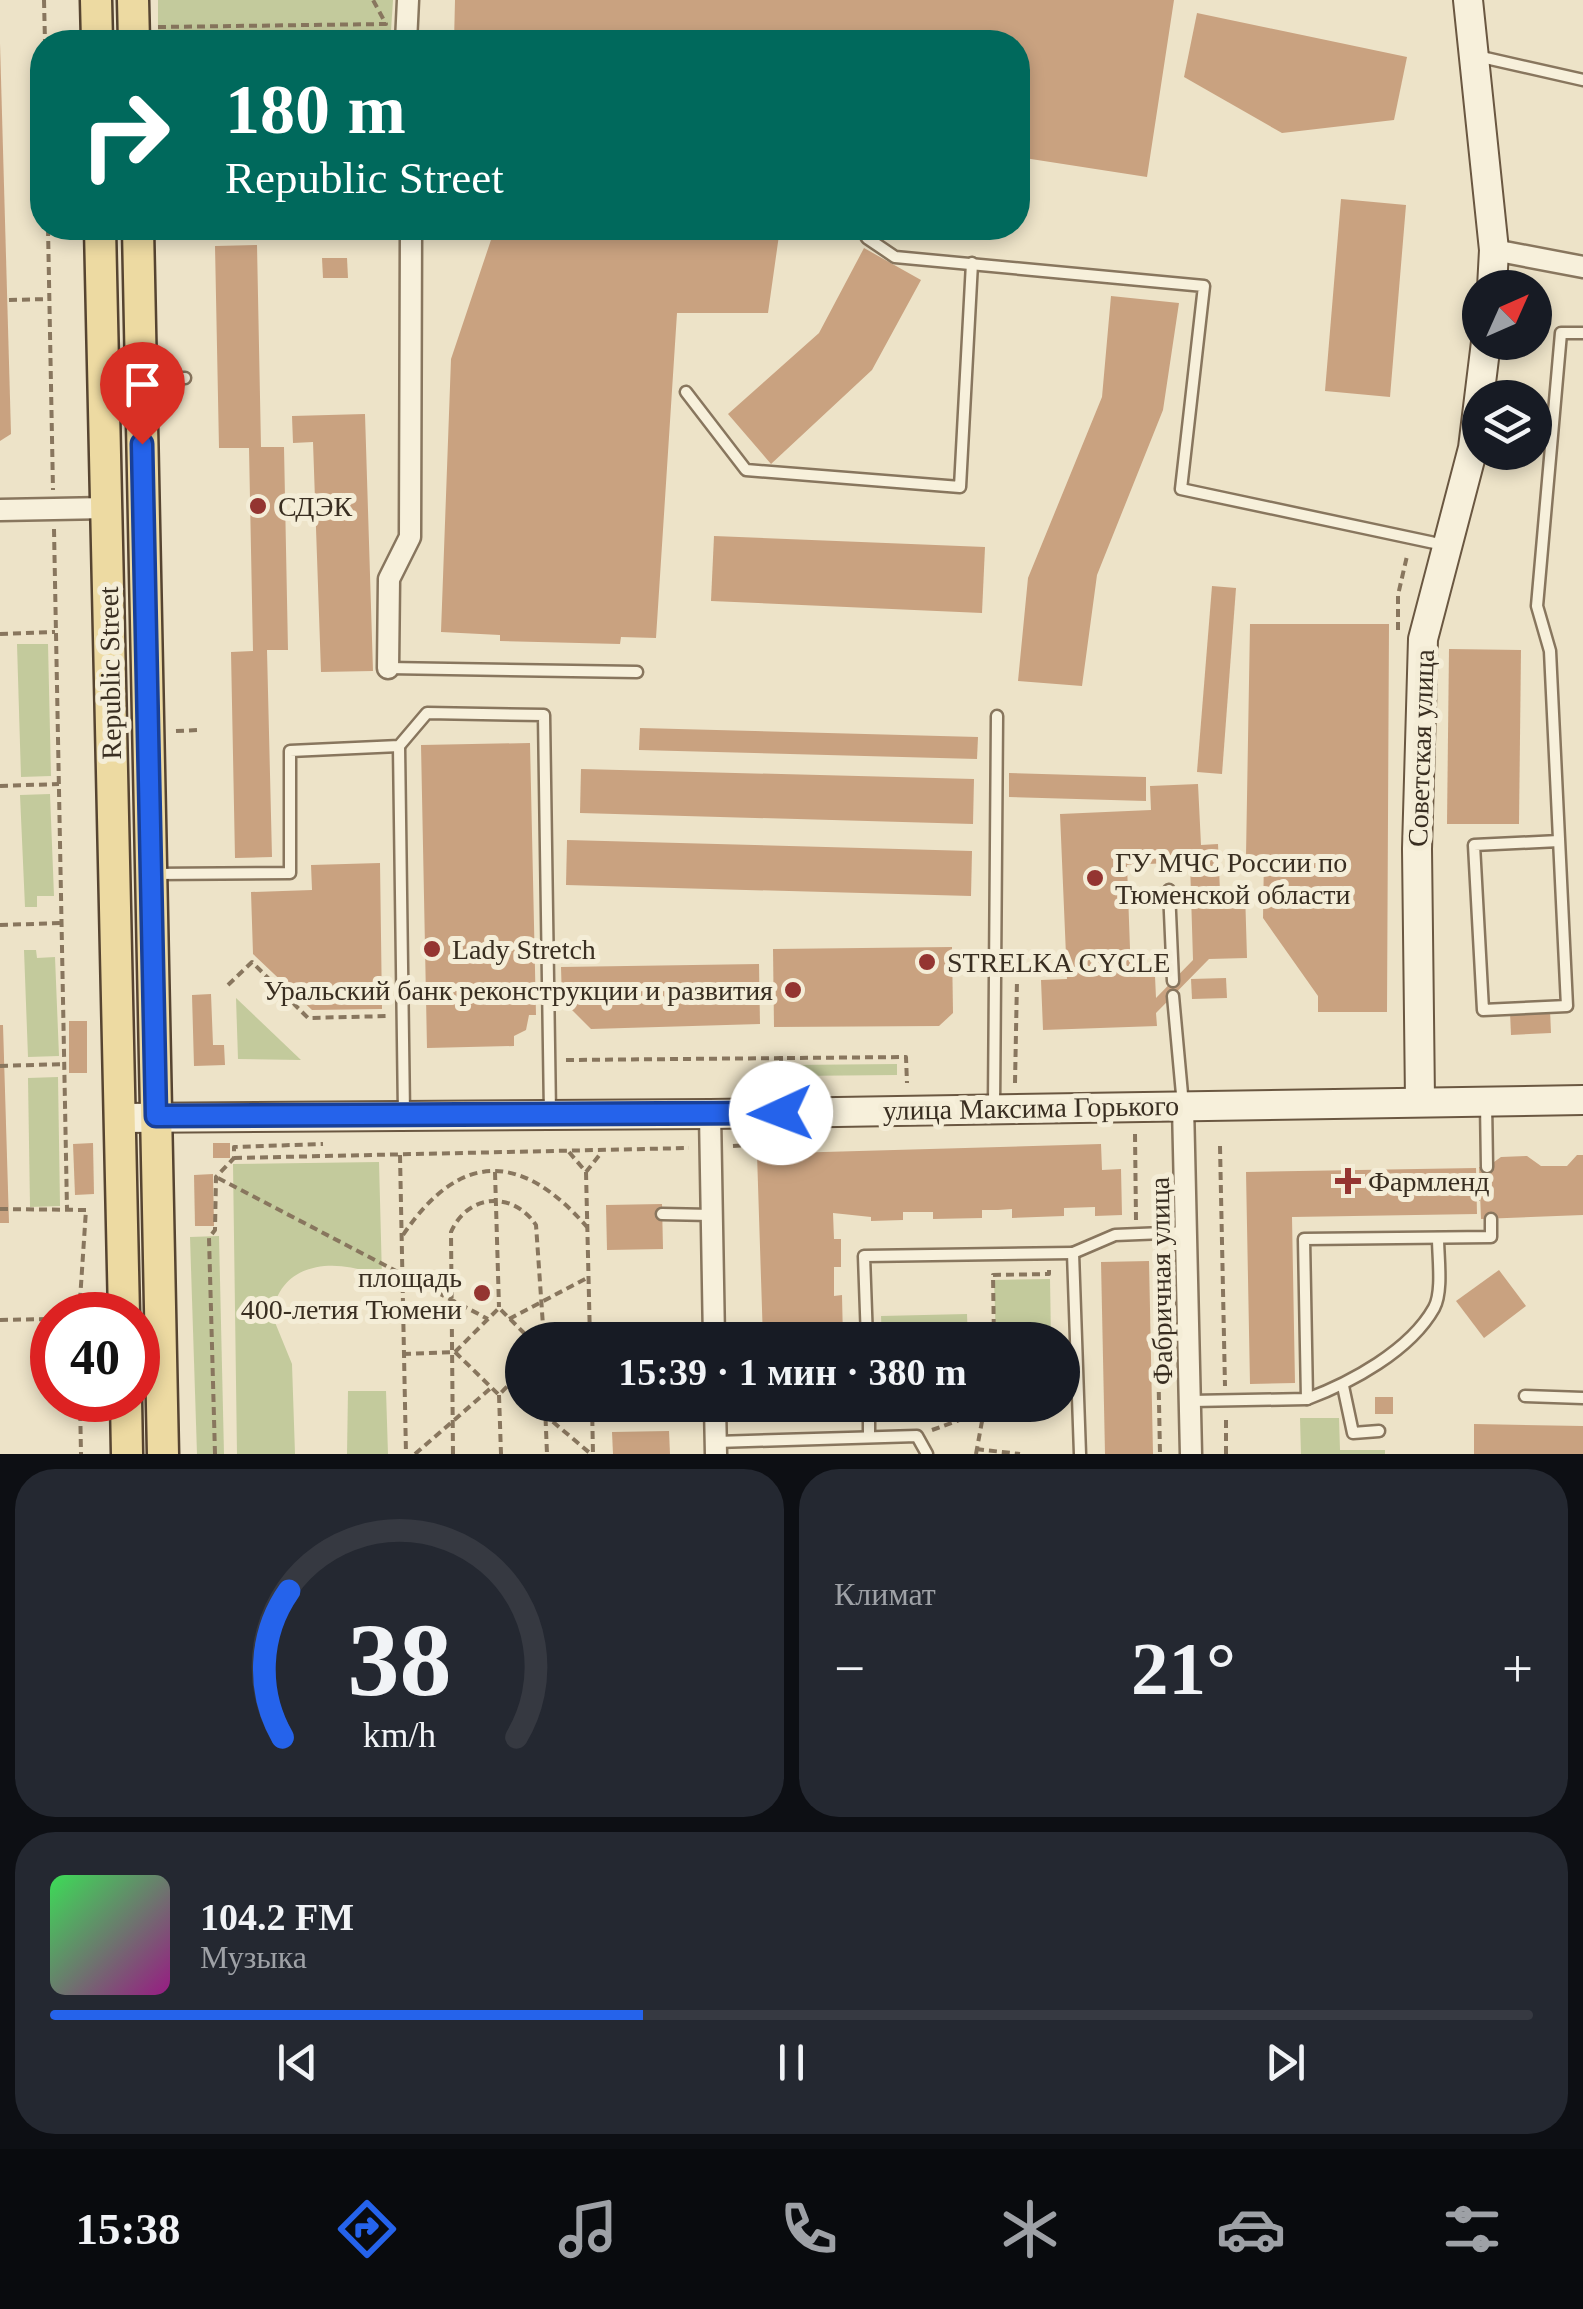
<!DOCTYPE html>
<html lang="ru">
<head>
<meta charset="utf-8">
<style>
	body { margin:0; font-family:"Times New Roman",serif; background:#242831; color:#f1f3f6; height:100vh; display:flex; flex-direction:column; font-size:38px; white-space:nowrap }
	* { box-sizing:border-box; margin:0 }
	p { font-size:32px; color:#9ea1a6 }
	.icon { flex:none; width:55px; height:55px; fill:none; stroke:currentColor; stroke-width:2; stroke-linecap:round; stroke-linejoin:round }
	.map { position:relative; height:1454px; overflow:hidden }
	.sheet { display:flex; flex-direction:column; gap:15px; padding:15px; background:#0d0f14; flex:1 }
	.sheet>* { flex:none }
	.guide { position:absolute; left:30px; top:30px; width:1000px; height:210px; border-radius:40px; box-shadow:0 5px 15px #0003; background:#00695c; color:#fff; overflow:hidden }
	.needle { width:65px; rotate:45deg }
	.controls { position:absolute; left:1462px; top:270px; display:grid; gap:20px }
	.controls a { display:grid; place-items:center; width:90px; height:90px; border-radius:50%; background:#171b24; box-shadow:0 5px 15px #0003; font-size:50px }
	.speed { position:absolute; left:30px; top:1292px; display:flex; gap:20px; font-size:50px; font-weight:700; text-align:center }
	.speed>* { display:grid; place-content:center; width:130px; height:130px; border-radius:50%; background:#171b24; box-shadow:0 5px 15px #0003; line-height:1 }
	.speed .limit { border:15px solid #d22; background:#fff; color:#111 }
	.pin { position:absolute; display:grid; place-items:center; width:85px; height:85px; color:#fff; margin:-102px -42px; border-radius:50% 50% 50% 0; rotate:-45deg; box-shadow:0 0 10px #0007 }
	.pin .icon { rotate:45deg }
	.me { position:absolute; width:110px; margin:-55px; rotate:268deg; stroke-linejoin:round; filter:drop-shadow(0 0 8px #0008) }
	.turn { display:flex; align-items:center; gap:35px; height:210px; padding:0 30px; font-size:45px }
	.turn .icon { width:130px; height:130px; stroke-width:2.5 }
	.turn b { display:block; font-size:70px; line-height:85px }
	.big { font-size:75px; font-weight:600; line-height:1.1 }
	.sheet .tile { flex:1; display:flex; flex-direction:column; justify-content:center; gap:15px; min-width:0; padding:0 35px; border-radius:40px; background:#242831 }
	.sheet .dial { align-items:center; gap:0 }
	.dial svg { height:260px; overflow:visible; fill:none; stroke:#363941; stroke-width:7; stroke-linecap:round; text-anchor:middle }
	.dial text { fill:#f1f3f6; stroke:none }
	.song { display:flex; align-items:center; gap:30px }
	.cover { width:120px; height:120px; border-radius:15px; background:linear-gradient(135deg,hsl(130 70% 55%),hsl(310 70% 35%)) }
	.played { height:10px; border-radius:5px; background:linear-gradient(90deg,#2563eb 40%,#363941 40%) }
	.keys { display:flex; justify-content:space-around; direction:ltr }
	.heat { display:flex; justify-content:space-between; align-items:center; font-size:55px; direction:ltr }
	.sheet .tiles { flex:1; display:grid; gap:15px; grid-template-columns:1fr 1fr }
	.tile:last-child { grid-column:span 2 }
	.trip { position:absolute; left:505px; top:1322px; width:575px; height:100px; border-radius:50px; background:#171b24; box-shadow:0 5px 15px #0003; font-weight:600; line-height:100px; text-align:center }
	.dock { display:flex; height:160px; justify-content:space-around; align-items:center; background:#090b0e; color:#9ea1a6 }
	.dock .icon { width:70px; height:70px }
	.dock .active { color:#2563eb }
	.dock b { font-size:45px; color:#f1f3f6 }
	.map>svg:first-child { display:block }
	.green { fill:#c3ca9c }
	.building { fill:#c9a280; fill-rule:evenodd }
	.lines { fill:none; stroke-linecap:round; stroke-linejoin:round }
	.lane-casing { stroke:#88765e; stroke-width:15 }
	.street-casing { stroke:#88765e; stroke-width:25 }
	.secondary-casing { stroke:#6a5741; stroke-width:32 }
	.primary-casing { stroke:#564431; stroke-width:35 }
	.path { stroke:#88765e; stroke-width:4; stroke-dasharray:8 5; stroke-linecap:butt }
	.lane { stroke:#f7f0db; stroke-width:10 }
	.street { stroke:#f7f0db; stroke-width:20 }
	.secondary { stroke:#f7f0db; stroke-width:28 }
	.primary { stroke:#eddaa2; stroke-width:30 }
	.route-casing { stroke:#184099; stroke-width:25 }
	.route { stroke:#2563eb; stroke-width:18 }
	.poi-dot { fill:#943531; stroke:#f4edd7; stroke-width:4 }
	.labels { text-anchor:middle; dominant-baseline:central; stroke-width:10; stroke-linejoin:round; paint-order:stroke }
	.poi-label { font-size:28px; fill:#392e21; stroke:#f4edd7; text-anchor:start }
	.street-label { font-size:28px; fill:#392e21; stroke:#f4edd7 }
</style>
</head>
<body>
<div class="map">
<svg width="1583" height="1454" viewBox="0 0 1583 1454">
	<rect width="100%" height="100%" fill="#ede3c8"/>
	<g class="green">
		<polygon points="158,0 393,0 391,31 158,34"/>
		<polygon points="17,644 48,644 51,776 21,777"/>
		<polygon points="50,794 54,896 37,896 37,907 25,907 20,795"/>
		<polygon points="24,950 36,950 37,958 55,957 59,1056 28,1057"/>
		<polygon points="236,998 301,1060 238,1059"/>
		<polygon points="897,1064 897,1075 791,1076 791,1065"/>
		<polygon points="58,1077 60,1206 30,1207 28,1078"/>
		<path d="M379 1162 382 1277C340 1258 281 1258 272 1315L292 1364 295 1454H237L233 1164Z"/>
		<polygon points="219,1236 224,1454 197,1454 190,1237"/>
		<polygon points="1050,1279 1051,1340 996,1340 994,1280"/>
		<polygon points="967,1314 968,1340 882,1340 881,1316"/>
		<polygon points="348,1391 386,1391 388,1454 347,1454"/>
		<polygon points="1300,1418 1339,1418 1340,1450 1385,1450 1385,1454 1301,1454"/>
	</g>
	<g class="building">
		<polygon points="455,0 1174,0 1147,177 1018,157 1018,42 454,42"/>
		<polygon points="1197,13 1407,57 1394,120 1282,133 1184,77"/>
		<polygon points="0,43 11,434 0,441"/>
		<polygon points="1341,199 1406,205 1390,397 1325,391"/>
		<polygon points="213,228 282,228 282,233 213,235"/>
		<polygon points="495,228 780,228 768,313 677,313 656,638 621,637 620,644 500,641 500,635 441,632 451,359"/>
		<polygon points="257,245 261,447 284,447 288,650 267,650 272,857 235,858 231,652 253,651 249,448 219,448 215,246"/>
		<polygon points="864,248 921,280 872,370 771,464 728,414 819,333"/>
		<polygon points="322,258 347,258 348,278 323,278"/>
		<polygon points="1111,296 1179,303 1163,410 1097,575 1082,686 1018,681 1028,578 1102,397"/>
		<polygon points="365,414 373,671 321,672 313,442 293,443 292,416"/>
		<polygon points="714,536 985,547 982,613 711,601"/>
		<polygon points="1212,586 1236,588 1222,774 1197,772"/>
		<polygon points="1250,624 1389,624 1387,1012 1318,1012 1318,996 1263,918 1264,856 1246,856"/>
		<polygon points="1449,649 1521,650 1519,824 1447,824"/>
		<polygon points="640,728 978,737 977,759 639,750"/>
		<polygon points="530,743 536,1015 529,1015 526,1030 514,1036 514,1046 427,1048 421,745"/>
		<polygon points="581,769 974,779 973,824 580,813"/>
		<polygon points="1009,773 1146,777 1146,801 1009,797"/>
		<path d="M1198 784 1201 845 1218 844 1220 892 1245 891 1247 958 1209 959 1156 1013 1157 1026 1043 1030 1041 980 1067 979 1060 814 1151 810 1150 786ZM1190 862 1193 960 1156 998 1155 976 1131 977 1127 865Z"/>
		<polygon points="567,840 972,851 971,896 566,885"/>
		<polygon points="380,863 382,1009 312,1010 253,954 251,892 312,890 311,865"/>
		<polygon points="952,947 953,1013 939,1026 774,1027 773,949"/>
		<polygon points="759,964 760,1024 591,1029 562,1000 561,967"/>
		<polygon points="1226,978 1227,998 1192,999 1191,979"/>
		<polygon points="211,994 213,1045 224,1045 225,1065 194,1066 192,995"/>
		<polygon points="1550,1010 1551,1033 1511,1035 1510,1012"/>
		<rect x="69" y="1021" width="18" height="52"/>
		<polygon points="0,1025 3,1025 9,1223 0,1223"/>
		<polygon points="93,1143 94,1194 75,1195 73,1144"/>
		<rect x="213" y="1143" width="17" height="15"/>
		<polygon points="1101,1144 1102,1170 1121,1169 1122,1215 1095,1216 1095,1207 1064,1208 1064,1216 1012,1218 1012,1209 998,1210 982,1210 982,1218 933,1219 933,1212 903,1212 903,1220 871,1221 871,1217 833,1213 834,1239 841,1239 841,1267 834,1267 834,1296 842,1295 843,1340 763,1340 757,1154"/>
		<polygon points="1577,1155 1583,1155 1583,1215 1481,1219 1479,1167 1487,1167 1501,1157 1527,1156 1541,1166 1567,1166"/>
		<polygon points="1476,1168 1477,1214 1292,1217 1295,1383 1250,1384 1246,1172"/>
		<polygon points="213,1174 214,1226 195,1226 194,1175"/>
		<polygon points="662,1204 663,1249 607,1250 606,1205"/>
		<polygon points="1149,1261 1153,1454 1105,1454 1101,1262"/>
		<polygon points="1499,1270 1526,1306 1484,1338 1456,1301"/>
		<rect x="1375" y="1397" width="18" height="17"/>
		<polygon points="1474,1424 1583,1426 1583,1454 1474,1454"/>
		<polygon points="669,1431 670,1454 613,1454 612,1432"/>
	</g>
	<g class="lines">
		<g class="lane-casing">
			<g id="lane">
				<polyline points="1477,56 1583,80"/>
				<polyline points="861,228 867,238 895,257 1204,286 1181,489 1444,545"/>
				<polyline points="146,379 185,378"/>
				<polyline points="686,392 746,470 960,487 972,263"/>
				<polyline points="388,668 637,672"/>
				<polyline points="399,746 404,1113"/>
				<polyline points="1559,841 1474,845 1483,1010 1567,1006 1550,651 1537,606 1561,333 1583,333"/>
				<polyline points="152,874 290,873 290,751 399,746 427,713 544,715 550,1113"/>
				<polyline points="1169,890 1173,981"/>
				<polyline points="1173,996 1183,1105"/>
				<polyline points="1486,1103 1487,1167"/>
				<polyline points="994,1107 997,716"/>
				<polyline points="662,1214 711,1215"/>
				<polyline points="867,1340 864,1256 1073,1253"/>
				<polyline points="1343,1386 1353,1433 1379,1431"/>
				<polyline points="1525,1396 1583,1398"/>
				<path d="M1307 1399C1350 1383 1410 1351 1434 1308 1443 1292 1438 1257 1438 1238"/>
				<polyline points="1191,1401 1307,1399 1304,1239 1491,1237 1491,1219"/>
				<polyline points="869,1405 869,1436"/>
				<polyline points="716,1442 917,1436 927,1454"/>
				<polyline points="1080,1454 1073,1253 1115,1235 1188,1232"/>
			</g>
		</g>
		<g class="street-casing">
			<g id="street">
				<polyline points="406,42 408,0"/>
				<polyline points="1494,250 1583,267"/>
				<polyline points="0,510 107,508"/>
				<polyline points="388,668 389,579 410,537 411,228"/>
				<polyline points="1183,1106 1191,1454"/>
				<polyline points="710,1114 714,1340"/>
				<polyline points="715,1405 716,1454"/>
			</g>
		</g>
		<g class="secondary-casing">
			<g id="secondary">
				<polyline points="1468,0 1494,250 1492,288"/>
				<polyline points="1420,1100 1417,849 1423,639 1473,448 1486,342"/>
				<polyline points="120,1118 710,1114 1583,1100"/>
			</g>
		</g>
		<g class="primary-casing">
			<g id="primary">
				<polyline points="96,0 97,42"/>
				<polyline points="133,0 134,42"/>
				<polyline points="100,228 124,1315"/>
				<polyline points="138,228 163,1454"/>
				<polyline points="126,1400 127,1454"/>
			</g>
		</g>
		<g class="path">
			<polyline points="44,0 45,42"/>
			<polyline points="158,27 386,24 373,0"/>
			<polyline points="48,228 53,490"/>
			<polyline points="9,300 49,299"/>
			<polyline points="54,529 67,1209"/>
			<polyline points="1398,630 1398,595 1407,556"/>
			<polyline points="0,634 55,632"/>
			<polyline points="176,731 198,730"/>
			<polyline points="0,786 59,784"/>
			<polyline points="0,925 62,923"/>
			<polyline points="228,985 252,962 308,1018 388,1016"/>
			<polyline points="781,1056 781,1083"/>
			<polyline points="566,1060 906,1057 907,1083"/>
			<polyline points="0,1066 65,1064"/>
			<polyline points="1015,1083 1017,980"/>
			<polyline points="1135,1134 1136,1220"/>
			<polyline points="733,1146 750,1145"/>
			<polyline points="1220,1146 1225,1386"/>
			<polyline points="569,1152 586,1172 601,1153"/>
			<polyline points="400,1155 406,1454"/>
			<polyline points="234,1158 689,1148"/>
			<polyline points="495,1172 499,1307"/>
			<polyline points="586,1172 590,1340"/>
			<polyline points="218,1178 488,1319"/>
			<polyline points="1478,1180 1478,1206"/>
			<polyline points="0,1209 86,1210 79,1315"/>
			<path d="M403 1235C460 1150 522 1152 587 1227"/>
			<polyline points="1156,1249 1160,1454"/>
			<polyline points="509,1319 589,1277"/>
			<polyline points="0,1320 52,1319"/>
			<polyline points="994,1340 993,1275 1049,1274 1049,1270"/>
			<polyline points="455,1352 499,1395 522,1371"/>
			<polyline points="403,1354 455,1352 499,1308 531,1340"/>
			<polyline points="511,1383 522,1395"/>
			<polyline points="499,1395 501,1454"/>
			<polyline points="80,1400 81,1454"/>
			<polyline points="533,1405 591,1454"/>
			<polyline points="545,1405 547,1454"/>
			<polyline points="592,1405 593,1454"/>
			<polyline points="791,1405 794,1418 854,1416"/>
			<polyline points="932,1430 984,1411"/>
			<polyline points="976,1449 1020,1454"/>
			<polyline points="215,1454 209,1238 215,1230 216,1177 234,1158 234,1147 323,1144"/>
			<polyline points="415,1454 491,1388"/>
			<path d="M453 1454 451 1232C468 1193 513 1191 536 1225L544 1340"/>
			<polyline points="976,1454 985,1405"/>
			<polyline points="1226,1454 1226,1416"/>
		</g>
		<use href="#lane" class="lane"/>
		<use href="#street" class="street"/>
		<use href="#secondary" class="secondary"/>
		<use href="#primary" class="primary"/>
	</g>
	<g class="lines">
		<g class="route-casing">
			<polyline id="route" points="142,444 156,1116 781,1113"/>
		</g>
		<use href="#route" class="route"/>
	</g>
	<g class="poi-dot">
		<circle cx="258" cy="506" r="10"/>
		<circle cx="1095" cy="878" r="10"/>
		<circle cx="432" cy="949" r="10"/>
		<circle cx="927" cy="962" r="10"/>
		<circle cx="793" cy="990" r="10"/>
		<path d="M1343 1166h10v10h10v10h-10v10h-10v-10h-10v-10h10z"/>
		<circle cx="482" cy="1293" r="10"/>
	</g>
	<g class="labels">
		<g class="poi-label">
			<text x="278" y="506">СДЭК</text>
			<text x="1115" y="862">ГУ МЧС России по<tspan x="1115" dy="32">Тюменской области</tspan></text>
			<text x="452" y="949">Lady Stretch</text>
			<text x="947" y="962">STRELKA CYCLE</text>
			<text x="773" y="990" text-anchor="end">Уральский банк реконструкции и развития</text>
			<text x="1368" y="1181">Фармленд</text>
			<text x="462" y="1277" text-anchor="end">площадь<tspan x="462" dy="32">400-летия Тюмени</tspan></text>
		</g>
		<g class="street-label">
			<text transform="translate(110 673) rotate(-91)">Republic Street</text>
			<text transform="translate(1421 748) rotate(-88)">Советская улица</text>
			<text transform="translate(1031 1108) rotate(-1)">улица Максима Горького</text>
			<text transform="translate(1161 1281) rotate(-91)">Фабричная улица</text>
		</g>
	</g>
</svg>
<div class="controls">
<a><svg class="needle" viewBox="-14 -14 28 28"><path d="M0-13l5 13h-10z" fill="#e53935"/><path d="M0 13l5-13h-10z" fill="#9ea1a6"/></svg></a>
<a><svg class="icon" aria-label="layers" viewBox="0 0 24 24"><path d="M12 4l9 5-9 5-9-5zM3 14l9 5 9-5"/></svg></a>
</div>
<div class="speed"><div class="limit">40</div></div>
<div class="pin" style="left:142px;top:444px;background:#d93025"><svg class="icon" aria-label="arrive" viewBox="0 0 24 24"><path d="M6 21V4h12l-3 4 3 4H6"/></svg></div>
<svg class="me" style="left:781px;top:1113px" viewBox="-20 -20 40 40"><circle r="19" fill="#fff"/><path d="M0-13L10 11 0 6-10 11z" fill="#2563eb"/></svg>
<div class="trip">15:39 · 1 мин · 380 m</div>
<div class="guide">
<div class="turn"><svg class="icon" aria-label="right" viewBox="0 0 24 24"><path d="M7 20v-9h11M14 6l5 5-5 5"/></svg><div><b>180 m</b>Republic Street</div></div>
</div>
</div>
<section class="sheet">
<div class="tiles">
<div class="tile dial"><svg viewBox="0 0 100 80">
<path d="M14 69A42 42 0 1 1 86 69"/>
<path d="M14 69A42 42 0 0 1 16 24" stroke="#2563eb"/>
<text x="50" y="56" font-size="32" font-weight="700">38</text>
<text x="50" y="72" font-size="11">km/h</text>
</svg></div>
<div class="tile"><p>Климат</p>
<div class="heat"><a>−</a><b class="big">21°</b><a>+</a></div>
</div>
<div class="tile">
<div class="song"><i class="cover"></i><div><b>104.2 FM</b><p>Музыка</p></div></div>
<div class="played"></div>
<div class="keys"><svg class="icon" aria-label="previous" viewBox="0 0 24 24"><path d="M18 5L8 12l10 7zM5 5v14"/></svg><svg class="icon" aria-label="pause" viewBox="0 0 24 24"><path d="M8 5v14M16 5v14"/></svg><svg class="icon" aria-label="next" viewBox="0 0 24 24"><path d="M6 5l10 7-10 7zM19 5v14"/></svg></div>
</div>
</div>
</section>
<nav class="dock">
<b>15:38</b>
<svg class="icon active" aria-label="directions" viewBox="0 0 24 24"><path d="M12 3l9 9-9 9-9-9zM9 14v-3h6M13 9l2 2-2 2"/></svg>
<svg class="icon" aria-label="music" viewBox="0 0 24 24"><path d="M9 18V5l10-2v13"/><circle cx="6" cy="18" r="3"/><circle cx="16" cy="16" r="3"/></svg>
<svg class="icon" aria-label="phone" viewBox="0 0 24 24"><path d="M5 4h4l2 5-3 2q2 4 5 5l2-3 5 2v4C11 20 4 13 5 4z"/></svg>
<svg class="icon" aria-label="climate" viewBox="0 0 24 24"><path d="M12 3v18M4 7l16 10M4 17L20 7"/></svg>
<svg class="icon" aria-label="car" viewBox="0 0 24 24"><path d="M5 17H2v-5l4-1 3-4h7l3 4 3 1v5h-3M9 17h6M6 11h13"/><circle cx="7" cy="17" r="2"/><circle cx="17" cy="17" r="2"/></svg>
<svg class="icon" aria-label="filters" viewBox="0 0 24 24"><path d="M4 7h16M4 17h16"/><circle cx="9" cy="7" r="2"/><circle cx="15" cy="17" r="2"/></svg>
</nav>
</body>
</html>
